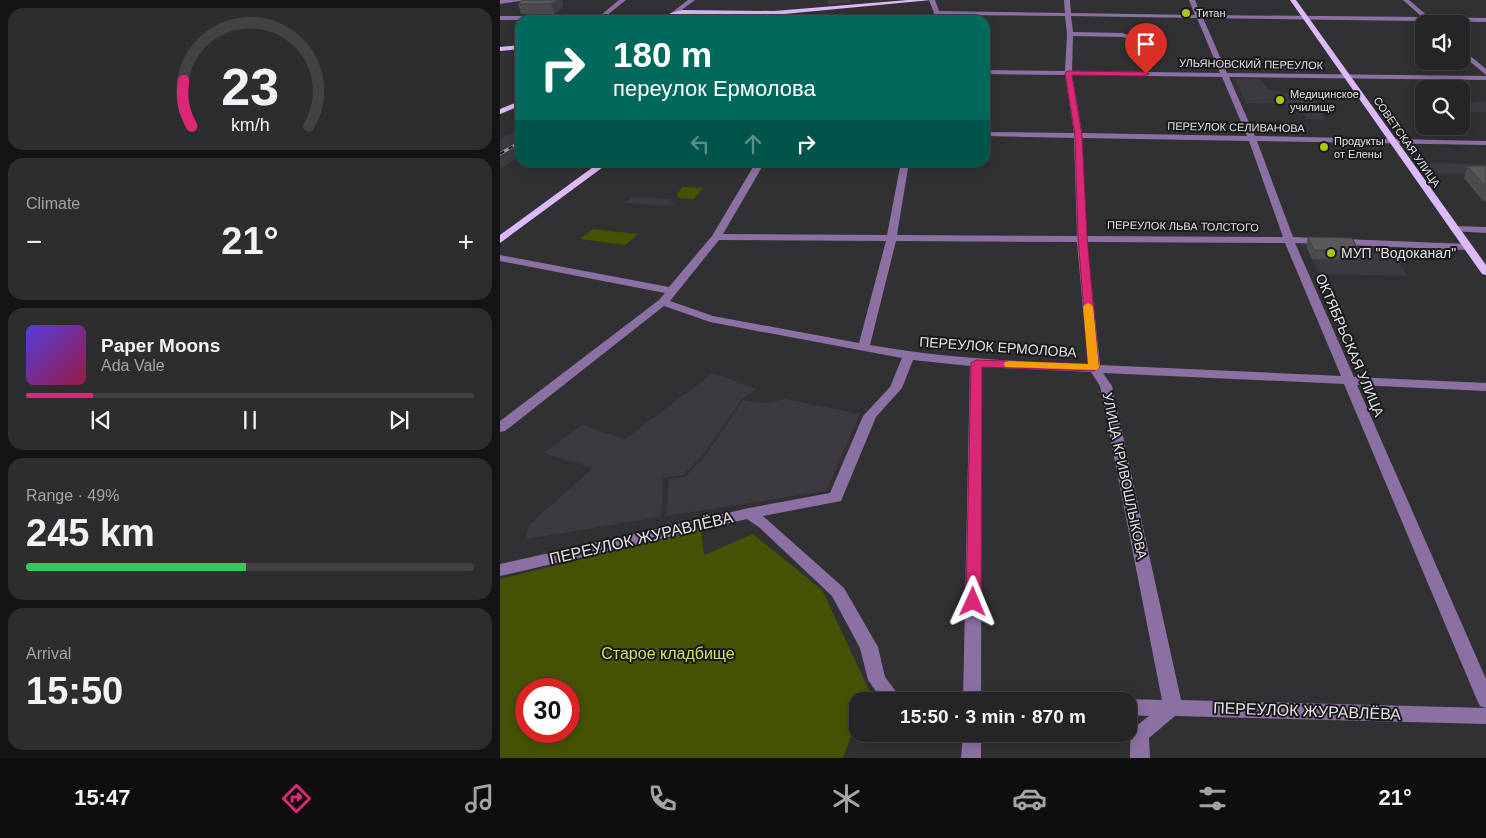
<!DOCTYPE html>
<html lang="en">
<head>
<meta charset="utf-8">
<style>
	body { margin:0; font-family:Helvetica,sans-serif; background:#2d2c2e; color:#f1f3f6; height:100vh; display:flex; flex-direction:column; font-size:19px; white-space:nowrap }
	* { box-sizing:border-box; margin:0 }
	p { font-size:16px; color:#a3a4a7 }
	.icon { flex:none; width:28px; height:28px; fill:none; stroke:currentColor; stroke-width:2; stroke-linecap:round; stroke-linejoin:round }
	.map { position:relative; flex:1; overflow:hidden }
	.side { display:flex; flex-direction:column; gap:8px; padding:8px; background:#141415; width:500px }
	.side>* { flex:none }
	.hud { position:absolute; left:15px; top:15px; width:475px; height:152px; border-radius:15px; box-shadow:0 2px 12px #0003,0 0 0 1px #424143; background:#00695c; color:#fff; overflow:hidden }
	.tools { position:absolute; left:915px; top:15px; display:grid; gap:10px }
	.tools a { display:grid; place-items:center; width:55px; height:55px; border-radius:10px; background:#252426; box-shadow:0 2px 12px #0003,0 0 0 1px #424143; font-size:25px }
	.speed { position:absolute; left:15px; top:678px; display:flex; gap:10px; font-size:25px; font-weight:700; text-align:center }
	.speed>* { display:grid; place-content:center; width:65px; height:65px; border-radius:50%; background:#252426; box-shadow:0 2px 12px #0003,0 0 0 1px #424143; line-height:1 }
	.speed .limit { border:8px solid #d22; background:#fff; color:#111 }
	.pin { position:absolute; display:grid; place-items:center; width:42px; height:42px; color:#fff; margin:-51px -21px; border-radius:50% 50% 50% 0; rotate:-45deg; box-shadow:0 0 5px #0007 }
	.pin .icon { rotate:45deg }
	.me { position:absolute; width:55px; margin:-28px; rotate:1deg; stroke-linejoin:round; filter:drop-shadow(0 0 4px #0008) }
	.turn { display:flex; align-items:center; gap:18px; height:105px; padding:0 15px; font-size:22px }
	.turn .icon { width:65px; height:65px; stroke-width:2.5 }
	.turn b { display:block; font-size:35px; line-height:42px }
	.lanes { display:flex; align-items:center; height:48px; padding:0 15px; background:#0003; justify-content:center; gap:25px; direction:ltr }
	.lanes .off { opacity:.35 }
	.big { font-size:38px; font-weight:800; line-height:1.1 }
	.side .widget { flex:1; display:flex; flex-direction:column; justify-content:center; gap:8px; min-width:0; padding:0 18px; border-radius:15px; background:#2d2c2e }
	.side .dial { align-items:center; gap:0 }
	.dial svg { height:130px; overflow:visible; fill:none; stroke:#424143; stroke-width:7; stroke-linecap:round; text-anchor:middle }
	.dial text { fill:#f1f3f6; stroke:none }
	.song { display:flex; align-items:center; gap:15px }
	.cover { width:60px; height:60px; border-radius:8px; background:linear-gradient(135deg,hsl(250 70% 55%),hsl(340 70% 35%)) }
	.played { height:5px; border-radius:2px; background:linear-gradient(90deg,#db2777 15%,#424143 15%) }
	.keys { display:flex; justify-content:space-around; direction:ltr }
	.heat { display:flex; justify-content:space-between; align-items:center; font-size:28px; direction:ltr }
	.charge { height:8px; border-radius:4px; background:linear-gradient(90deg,#34c759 49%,#424143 0) }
	.trip { position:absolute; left:349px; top:692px; width:288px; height:50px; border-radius:15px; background:#252426; box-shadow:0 2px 12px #0003,0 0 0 1px #424143; font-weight:800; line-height:50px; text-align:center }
	.tab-bar { display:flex; height:80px; justify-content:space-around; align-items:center; background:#0f0e0f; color:#a3a4a7 }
	.tab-bar .icon { width:35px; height:35px }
	.tab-bar .on { color:#db2777 }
	.tab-bar b { font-size:22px; color:#f1f3f6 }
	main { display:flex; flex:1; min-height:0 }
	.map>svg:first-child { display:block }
	.built { fill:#3d3941 }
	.green { fill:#465203; fill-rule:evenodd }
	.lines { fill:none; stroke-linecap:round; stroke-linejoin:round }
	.minor { fill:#8c70a4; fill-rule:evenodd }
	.major { fill:#dcbafa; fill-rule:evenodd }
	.rail-casing { stroke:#a09fa1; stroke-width:3 }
	.rail { stroke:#19181a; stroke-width:2; stroke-dasharray:5; stroke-linecap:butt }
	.wall { fill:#4d4b4d }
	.shaded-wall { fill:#3e3d3f }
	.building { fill:#59575a; stroke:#3e3d3f }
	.route { fill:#db2777; stroke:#8e194d }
	.slow { fill:#f59e0b }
	.poi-dot { fill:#acc612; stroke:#19181a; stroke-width:2 }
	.labels { text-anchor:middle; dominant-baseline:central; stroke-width:4; stroke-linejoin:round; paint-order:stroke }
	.far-poi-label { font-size:11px; fill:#e2e1e3; stroke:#19181a; text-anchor:start }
	.far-street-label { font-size:11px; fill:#e2e1e3; stroke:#19181a }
	.poi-label { font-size:14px; fill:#e2e1e3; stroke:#19181a; text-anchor:start }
	.street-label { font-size:14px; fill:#e2e1e3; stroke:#19181a }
	.near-street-label { font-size:16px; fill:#e2e1e3; stroke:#19181a }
	.near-park-label { font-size:16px; fill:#cae264; stroke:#19181a }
</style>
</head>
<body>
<main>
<section class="side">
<div class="widget dial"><svg viewBox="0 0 100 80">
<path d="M14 69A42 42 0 1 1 86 69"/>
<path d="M14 69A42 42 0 0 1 9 41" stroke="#db2777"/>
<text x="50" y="56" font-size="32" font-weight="700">23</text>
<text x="50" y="72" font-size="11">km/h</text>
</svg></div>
<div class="widget"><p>Climate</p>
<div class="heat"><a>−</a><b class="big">21°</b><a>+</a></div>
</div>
<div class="widget">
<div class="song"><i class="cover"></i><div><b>Paper Moons</b><p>Ada Vale</p></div></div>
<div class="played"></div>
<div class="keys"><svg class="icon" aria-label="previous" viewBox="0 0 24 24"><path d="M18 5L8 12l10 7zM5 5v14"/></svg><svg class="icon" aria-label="pause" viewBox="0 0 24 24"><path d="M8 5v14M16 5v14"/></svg><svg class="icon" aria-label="next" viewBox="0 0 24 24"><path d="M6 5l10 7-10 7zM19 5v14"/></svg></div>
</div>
<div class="widget"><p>Range · 49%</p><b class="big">245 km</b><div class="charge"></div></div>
<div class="widget"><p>Arrival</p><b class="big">15:50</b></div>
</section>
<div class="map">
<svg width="986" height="758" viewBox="0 0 986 758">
	<rect width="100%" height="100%" fill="#313033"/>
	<g class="built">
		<polygon points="735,79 760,79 769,89 785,93 812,93 825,120 806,119 800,104 746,103"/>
		<polygon points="961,101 986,102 986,112 961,112"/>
		<polygon points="20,129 20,156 0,169 0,139"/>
		<polygon points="921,163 986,164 986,175 929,174"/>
		<polygon points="136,197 173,199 170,202 174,203 171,206 125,203 130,198"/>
		<polygon points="806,246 892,248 908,276 819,274"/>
		<polygon points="213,373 257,389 242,399 202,456 183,475 163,478 161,517 26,539 29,525 93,468 44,453 82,425 125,439"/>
		<polygon points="285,399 360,414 326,491 166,516 169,479 185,477 205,456 243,400 266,403"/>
	</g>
	<g class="green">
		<polygon points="184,14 252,15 259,17 256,20 170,20 174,16"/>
		<polygon points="183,187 203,188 194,199 178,198 177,194"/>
		<polygon points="93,229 138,234 125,245 80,239"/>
		<path d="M201 530 204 555 253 534 322 590 370 692 366 701H358L357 722 343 758H0V579ZM26 689H69V731H26Z"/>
	</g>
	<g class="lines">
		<g class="minor">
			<polygon points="0,0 27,0 0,4"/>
			<polygon points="119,0 126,0 106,16 90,20 0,20 0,16 90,16 102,14"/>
			<polygon points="188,0 195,0 175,15 171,15 171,13"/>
			<path d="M429 0H435L439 11 565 13 564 0H570L571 13 695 15 689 0H695L701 15 922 17 903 0H909L929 17 986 18V22L703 18 727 73 986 76V80L729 77 755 136 986 141V145L757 141 793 237 968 244 973 247 968 250 795 243 854 377 986 383V391L857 385 986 679V708L980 706 977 700 844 384 603 373 612 386 681 700 986 708V724L675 716 649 738 650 758H630C631 732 628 732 649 716L628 715V701H622L628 699 662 700 600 386 591 372 482 367 481 701H463L470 366 413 360 402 388 376 417 341 501 263 516 344 588 378 647 385 677 403 701H383L368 680 360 648 332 596 260 528 247 519 0 576V564L249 508 330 493 363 416 390 387 402 358 210 322 164 306 5 431 0 432V421L159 300 165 293 0 261V255L169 287 212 236 256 162H265L223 234 387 235 401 162H409L397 235 577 236 574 138 485 136V132L574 133 565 75 485 74V70L565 71 567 34 565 16 440 15 439 20H433L434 13ZM571 16 697 18 720 73 572 71 573 36 622 37 630 39 637 48 642 47 634 37 622 33 573 32ZM572 75 722 77 747 136 582 133ZM582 138 749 141 783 237 587 236ZM219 240 386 241 359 343 213 316 170 301ZM396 241 577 242 588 365C515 361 442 358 370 345ZM587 242 785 243 841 376 600 365Z"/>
			<polygon points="961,48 986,69 986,75 961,54"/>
			<polygon points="955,226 986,227 986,233 952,231 950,229"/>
			<polygon points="463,734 481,734 481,758 461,758"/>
		</g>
		<g class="major">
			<path d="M408 0H431L274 15 182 14C174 15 170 20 162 20L171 13 182 10 274 11Z"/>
			<polygon points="790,0 796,0 986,265 986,275 982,274"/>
			<polygon points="20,45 20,49 0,51 0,47"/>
			<polygon points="20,101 20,106 0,114 0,109"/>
			<polygon points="100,162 110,162 0,243 0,235"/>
		</g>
		<g class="rail-casing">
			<polyline id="rail" points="0,154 20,142"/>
		</g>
		<use href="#rail" class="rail"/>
	</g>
	<g class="wall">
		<polygon points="22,0 62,0 63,7 54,14 21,14 18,4"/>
		<polygon points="967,166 986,166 986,201 983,201 964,178"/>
		<polygon points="808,237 859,251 857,260 812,259 806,246"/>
	</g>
	<g class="shaded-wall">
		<polygon points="57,0 62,0 63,7 54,14 51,4"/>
		<polygon points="328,0 351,0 351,2 328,5"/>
	</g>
	<g class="building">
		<polygon points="22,0 57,0 51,4 18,4"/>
		<polygon points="422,18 422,20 402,20 403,19"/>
		<polygon points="967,166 986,166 986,187"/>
		<polygon points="808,237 852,238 859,251 814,250"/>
	</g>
	<polygon class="route" points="568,71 646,72 649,74 646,76 572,75 582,136 587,237 599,368 594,371 482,367 481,602 479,606 473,608 468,606 466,602 471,363 476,360 588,364 578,237 575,136 565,73"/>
	<polygon class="slow" points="588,303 593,306 599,368 597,370 505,367 504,364 505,362 509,361 588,364 583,306"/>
	<g class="poi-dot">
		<circle cx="686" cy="13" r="5"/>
		<circle cx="780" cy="100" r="5"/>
		<circle cx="824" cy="147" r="5"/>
		<circle cx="831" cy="253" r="5"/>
	</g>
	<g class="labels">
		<g class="far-poi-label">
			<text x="696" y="13">Титан</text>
			<text x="790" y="94">Медицинское<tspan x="790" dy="13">училище</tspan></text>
			<text x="834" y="141">Продукты<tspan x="834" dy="13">от Елены</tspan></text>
		</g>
		<g class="far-street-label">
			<text transform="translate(751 64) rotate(1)">УЛЬЯНОВСКИЙ ПЕРЕУЛОК</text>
			<text transform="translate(736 127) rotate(1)">ПЕРЕУЛОК СЕЛИВАНОВА</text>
			<text transform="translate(907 142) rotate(55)">СОВЕТСКАЯ УЛИЦА</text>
			<text transform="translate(683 226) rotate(1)">ПЕРЕУЛОК ЛЬВА ТОЛСТОГО</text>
		</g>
		<g class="poi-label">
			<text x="841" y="253">МУП "Водоканал"</text>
		</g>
		<g class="street-label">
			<text transform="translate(850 345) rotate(67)">ОКТЯБРЬСКАЯ УЛИЦА</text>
			<text transform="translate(498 347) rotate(4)">ПЕРЕУЛОК ЕРМОЛОВА</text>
			<text transform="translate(625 476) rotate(78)">УЛИЦА КРИВОШЛЫКОВА</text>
		</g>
		<g class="near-street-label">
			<text transform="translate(141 538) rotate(-13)">ПЕРЕУЛОК ЖУРАВЛЁВА</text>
			<text transform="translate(807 711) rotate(2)">ПЕРЕУЛОК ЖУРАВЛЁВА</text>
		</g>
		<g class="near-park-label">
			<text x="168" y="653">Старое кладбище</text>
		</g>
	</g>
</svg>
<div class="tools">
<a><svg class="icon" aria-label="sound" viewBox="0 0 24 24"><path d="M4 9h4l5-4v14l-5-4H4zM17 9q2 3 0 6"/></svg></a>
<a><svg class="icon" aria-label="search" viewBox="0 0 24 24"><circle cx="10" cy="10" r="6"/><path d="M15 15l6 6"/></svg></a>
</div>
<div class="speed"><div class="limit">30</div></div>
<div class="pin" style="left:646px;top:74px;background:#d93025"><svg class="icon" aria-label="arrive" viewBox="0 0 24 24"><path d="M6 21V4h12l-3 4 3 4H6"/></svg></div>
<svg class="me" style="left:473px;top:602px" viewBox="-20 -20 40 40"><path d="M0-17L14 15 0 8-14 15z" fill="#db2777" stroke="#fff" stroke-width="4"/></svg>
<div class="trip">15:50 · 3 min · 870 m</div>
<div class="hud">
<div class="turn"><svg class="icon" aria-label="right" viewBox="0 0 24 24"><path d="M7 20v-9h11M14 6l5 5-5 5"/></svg><div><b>180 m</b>переулок Ермолова</div></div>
<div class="lanes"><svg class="icon off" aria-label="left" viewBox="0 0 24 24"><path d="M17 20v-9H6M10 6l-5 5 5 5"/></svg><svg class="icon off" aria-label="ahead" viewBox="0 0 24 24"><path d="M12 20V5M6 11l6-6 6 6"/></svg><svg class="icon" aria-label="right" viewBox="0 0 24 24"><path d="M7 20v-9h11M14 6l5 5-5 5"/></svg></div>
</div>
</div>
</main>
<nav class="tab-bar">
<b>15:47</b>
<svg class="icon on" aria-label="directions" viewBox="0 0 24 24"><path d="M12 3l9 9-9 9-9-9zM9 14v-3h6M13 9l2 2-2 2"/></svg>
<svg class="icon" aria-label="music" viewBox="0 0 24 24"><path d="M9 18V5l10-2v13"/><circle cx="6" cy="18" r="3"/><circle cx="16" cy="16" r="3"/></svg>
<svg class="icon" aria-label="phone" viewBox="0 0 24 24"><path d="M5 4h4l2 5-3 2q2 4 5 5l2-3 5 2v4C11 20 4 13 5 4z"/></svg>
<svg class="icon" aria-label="climate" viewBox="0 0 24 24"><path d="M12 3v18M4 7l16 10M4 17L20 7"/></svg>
<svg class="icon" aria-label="car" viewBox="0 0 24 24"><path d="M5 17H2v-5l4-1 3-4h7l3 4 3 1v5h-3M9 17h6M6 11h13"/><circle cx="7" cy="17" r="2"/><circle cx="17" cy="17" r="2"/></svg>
<svg class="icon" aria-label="filters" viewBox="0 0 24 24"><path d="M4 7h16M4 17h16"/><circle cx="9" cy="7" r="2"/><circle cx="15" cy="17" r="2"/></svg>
<b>21°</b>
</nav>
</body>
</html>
